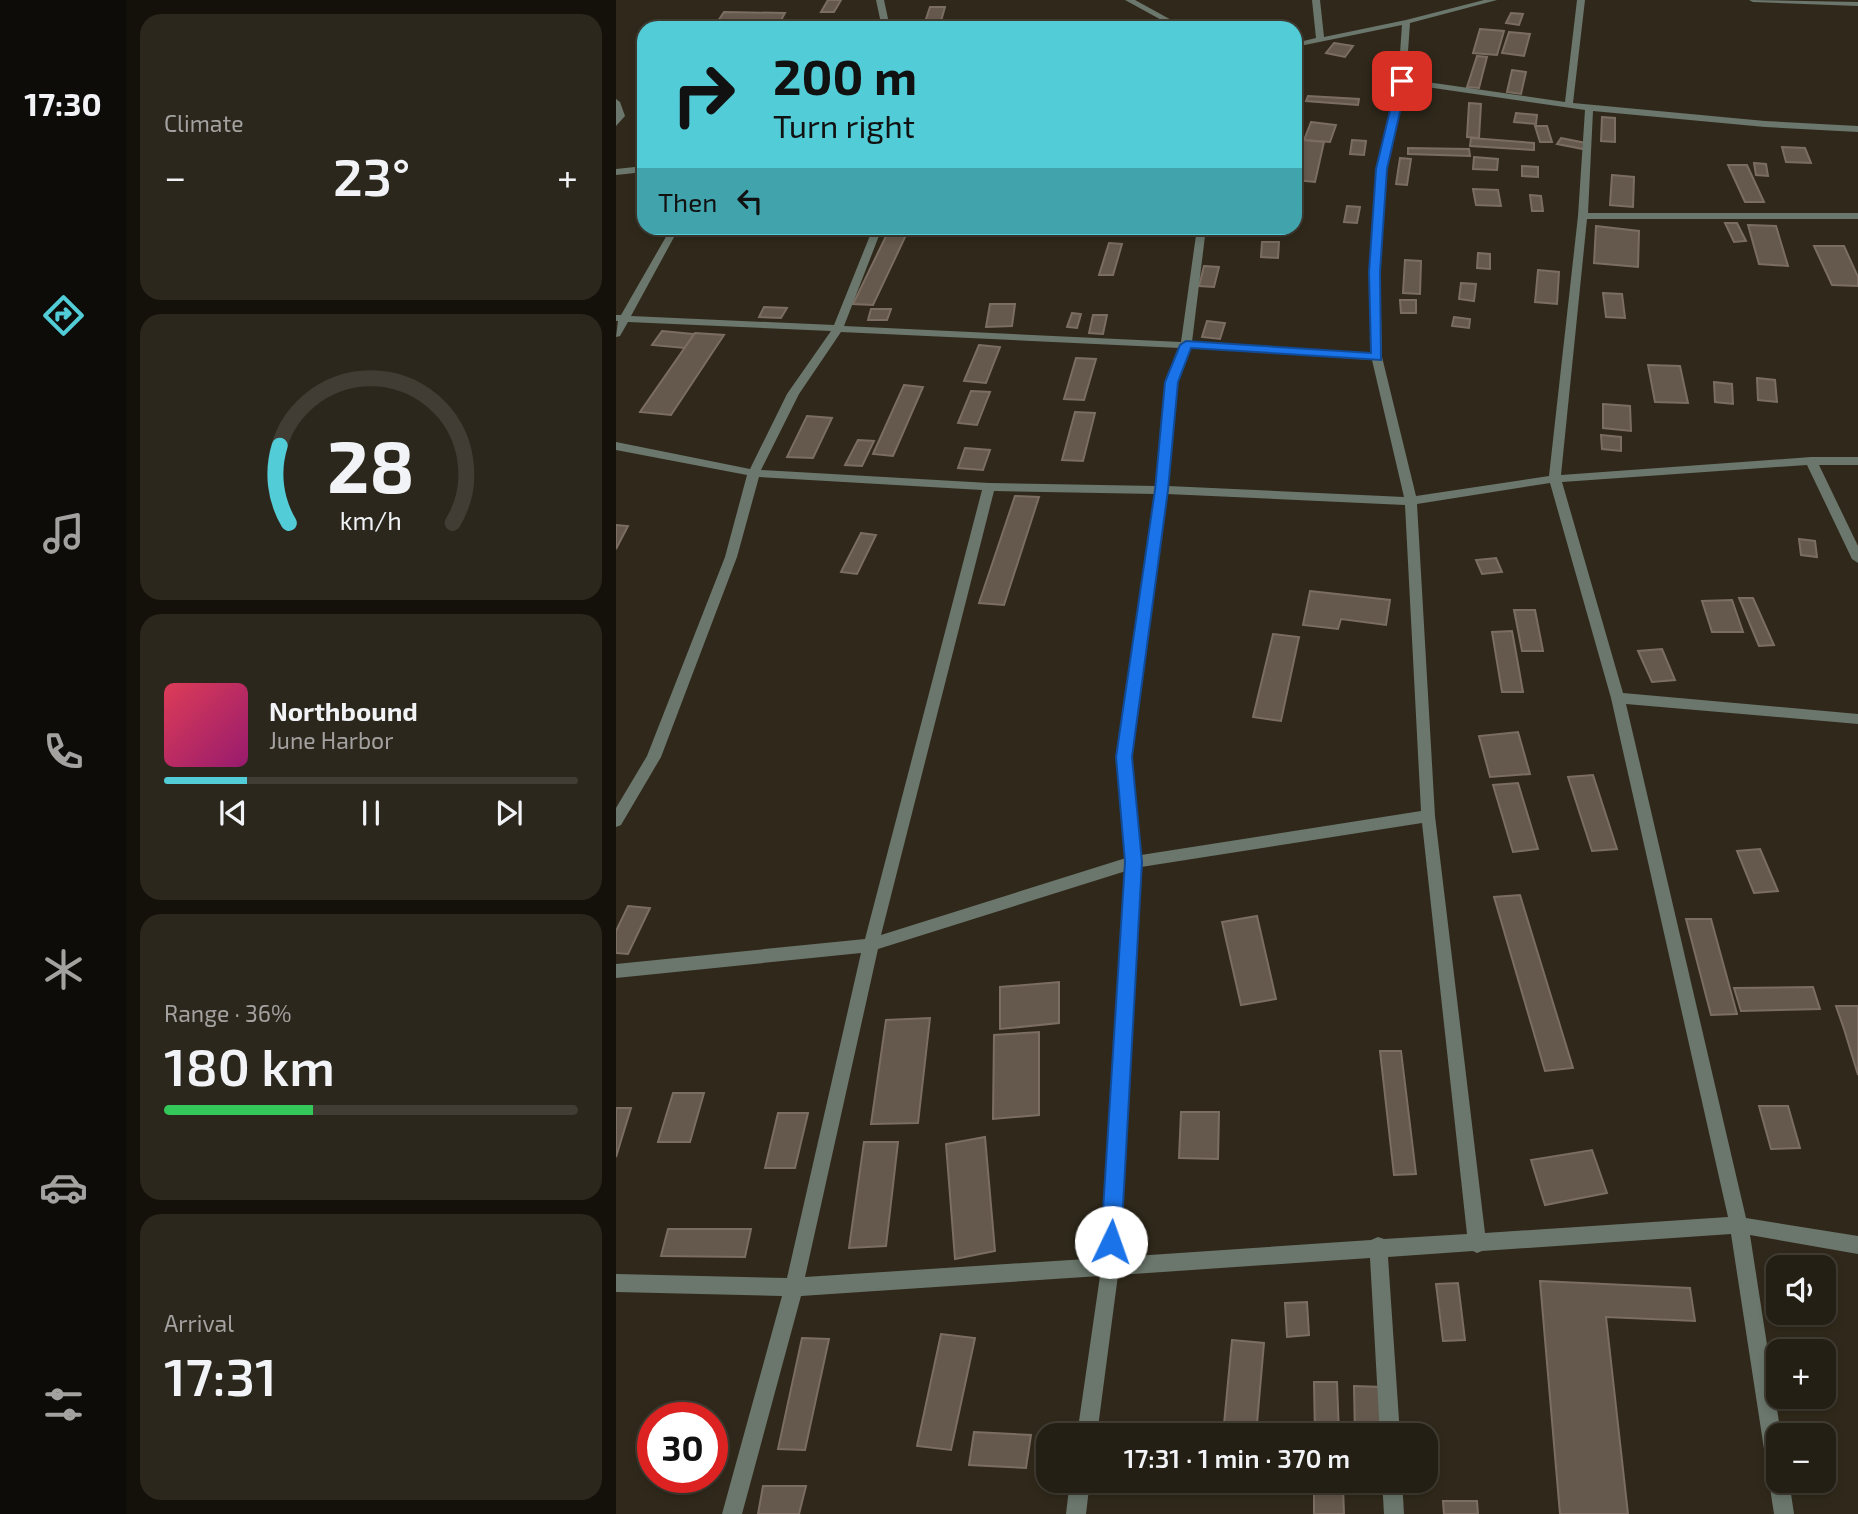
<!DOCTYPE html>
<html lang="en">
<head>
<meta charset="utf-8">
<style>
	body { margin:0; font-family:"Exo 2",sans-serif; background:#2c271d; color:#f1f3f6; height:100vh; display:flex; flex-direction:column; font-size:26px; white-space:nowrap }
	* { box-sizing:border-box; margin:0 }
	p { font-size:23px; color:#a3a2a0 }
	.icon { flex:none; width:38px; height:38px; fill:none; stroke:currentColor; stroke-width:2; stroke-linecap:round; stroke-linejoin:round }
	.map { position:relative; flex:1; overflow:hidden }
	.panel { display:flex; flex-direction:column; gap:14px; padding:14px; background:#14110b; width:490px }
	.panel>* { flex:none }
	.hud { position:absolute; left:21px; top:21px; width:665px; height:214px; border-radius:21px; box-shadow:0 4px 10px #0003,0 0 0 2px #413d34; background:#52ccd6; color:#111; overflow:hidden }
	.buttons { position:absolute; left:1150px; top:1255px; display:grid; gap:14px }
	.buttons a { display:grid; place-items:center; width:70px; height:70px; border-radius:14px; background:#241f14; box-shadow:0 4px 10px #0003,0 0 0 2px #413d34; font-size:35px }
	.speed { position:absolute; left:21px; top:1402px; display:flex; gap:14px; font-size:35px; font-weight:700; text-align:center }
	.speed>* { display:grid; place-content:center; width:91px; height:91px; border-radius:50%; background:#241f14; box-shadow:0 4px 10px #0003,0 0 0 2px #413d34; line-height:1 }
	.speed .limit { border:10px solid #d22; background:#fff; color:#111 }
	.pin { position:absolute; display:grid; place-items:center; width:60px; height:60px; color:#fff; margin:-30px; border-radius:14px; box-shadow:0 4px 10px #0006 }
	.me { position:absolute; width:77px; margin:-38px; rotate:3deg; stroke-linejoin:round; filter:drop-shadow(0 0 5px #0008) }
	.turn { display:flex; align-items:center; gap:24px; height:147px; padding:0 21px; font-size:32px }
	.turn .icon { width:91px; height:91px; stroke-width:2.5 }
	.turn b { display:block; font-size:49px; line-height:60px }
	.then { display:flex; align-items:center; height:66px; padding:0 21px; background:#0003; gap:14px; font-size:26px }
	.big { font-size:52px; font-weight:600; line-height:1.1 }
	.panel .tile { flex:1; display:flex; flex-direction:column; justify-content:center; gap:10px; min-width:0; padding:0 24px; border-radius:21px; background:#2c271d }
	.panel .dial { align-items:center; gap:0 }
	.dial svg { height:182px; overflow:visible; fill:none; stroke:#413d34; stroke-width:7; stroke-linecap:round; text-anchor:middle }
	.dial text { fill:#f1f3f6; stroke:none }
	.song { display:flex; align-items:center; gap:21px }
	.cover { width:84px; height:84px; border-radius:10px; background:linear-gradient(135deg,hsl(350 70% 55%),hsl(320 70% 35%)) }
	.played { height:7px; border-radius:4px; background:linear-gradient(90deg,#52ccd6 20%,#413d34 20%) }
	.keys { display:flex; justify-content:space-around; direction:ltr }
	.heat { display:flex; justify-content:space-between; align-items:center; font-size:38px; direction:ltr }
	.charge { height:10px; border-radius:5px; background:linear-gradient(90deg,#34c759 36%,#413d34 0) }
	.trip { position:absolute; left:420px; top:1423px; width:402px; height:70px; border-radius:21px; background:#241f14; box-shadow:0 4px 10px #0003,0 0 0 2px #413d34; font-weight:600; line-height:70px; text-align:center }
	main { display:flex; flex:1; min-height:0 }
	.dock { display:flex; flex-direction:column; width:126px; justify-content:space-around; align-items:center; background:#0e0c08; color:#a3a2a0 }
	.dock .icon { width:49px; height:49px }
	.dock .selected { color:#52ccd6 }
	.dock b { font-size:32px; color:#f1f3f6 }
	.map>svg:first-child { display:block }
	.building { fill:#65584c; stroke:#7b6d61; stroke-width:2 }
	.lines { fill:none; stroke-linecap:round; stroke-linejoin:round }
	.minor { fill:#6b776c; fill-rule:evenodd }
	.route { fill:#1a73e8; stroke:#114b97; stroke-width:2 }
</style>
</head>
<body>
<main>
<nav class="dock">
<b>17:30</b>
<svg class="icon selected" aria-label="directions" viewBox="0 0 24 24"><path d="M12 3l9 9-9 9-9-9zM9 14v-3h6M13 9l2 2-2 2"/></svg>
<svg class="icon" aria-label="music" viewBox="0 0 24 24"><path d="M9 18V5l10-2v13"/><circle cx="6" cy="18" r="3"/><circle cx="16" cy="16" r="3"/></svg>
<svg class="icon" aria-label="phone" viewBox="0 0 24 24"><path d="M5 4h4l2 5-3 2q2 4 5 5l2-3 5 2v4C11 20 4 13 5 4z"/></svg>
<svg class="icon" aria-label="climate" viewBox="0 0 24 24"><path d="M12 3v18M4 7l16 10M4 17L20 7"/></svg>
<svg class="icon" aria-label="car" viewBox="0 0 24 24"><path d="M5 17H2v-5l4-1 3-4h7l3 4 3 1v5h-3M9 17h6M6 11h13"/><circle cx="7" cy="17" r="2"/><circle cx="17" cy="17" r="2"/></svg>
<svg class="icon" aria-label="filters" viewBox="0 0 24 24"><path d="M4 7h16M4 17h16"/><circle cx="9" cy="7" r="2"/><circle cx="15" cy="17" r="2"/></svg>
</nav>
<section class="panel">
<div class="tile"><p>Climate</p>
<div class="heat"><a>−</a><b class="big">23°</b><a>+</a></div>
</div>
<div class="tile dial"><svg viewBox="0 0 100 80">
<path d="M14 69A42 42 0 1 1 86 69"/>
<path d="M14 69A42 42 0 0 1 10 35" stroke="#52ccd6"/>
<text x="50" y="56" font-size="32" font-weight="700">28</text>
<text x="50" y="72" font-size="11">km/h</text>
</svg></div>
<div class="tile">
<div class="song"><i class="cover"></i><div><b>Northbound</b><p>June Harbor</p></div></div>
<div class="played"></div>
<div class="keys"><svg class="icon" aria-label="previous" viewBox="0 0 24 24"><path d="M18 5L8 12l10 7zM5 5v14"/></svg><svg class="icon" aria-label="pause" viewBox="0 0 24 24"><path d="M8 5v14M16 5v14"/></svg><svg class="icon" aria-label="next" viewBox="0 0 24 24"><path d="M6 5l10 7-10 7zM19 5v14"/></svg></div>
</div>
<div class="tile"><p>Range · 36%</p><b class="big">180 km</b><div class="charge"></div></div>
<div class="tile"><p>Arrival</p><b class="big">17:31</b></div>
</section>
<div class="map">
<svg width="1242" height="1514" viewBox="0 0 1242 1514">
	<rect width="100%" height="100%" fill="#30291b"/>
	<g class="building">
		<polygon points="212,0 225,0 218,12 205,12"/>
		<polygon points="314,7 329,7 323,28 307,28"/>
		<polygon points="108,12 169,13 164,22 102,21"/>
		<polygon points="895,13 907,14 903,25 890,23"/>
		<polygon points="864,29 888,31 881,55 857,53"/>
		<polygon points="893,32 914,34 908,56 886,53"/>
		<polygon points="718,43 737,46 729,57 710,53"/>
		<polygon points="861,56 871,57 863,88 851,87"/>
		<polygon points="896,70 910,72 905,94 891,92"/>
		<polygon points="692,96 743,99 742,105 690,101"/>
		<polygon points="853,103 865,104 863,138 851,137"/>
		<polygon points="900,113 921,115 920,124 898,122"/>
		<polygon points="986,117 999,118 999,142 985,141"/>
		<polygon points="695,122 720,125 714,142 688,140"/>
		<polygon points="919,126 931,126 936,142 924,142"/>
		<polygon points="855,138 918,143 918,150 854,146"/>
		<polygon points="945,138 970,143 967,149 941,144"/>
		<polygon points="686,140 708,142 699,182 679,180 679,165"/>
		<polygon points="736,140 750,141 748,155 734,154"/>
		<polygon points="1166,147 1189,148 1195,163 1170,162"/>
		<polygon points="792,148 853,149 854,156 792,154"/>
		<polygon points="858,157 882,159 881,170 857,169"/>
		<polygon points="784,158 795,159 791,185 780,184"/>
		<polygon points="1138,163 1150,164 1152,176 1140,175"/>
		<polygon points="1112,165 1131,165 1148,202 1129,202"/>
		<polygon points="906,166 922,167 922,177 906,176"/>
		<polygon points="996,175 1018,177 1017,207 994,205"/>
		<polygon points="857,189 882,190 885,206 860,205"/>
		<polygon points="914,195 925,196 927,211 916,211"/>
		<polygon points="731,206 744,207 741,223 728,222"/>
		<polygon points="1109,223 1121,223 1130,241 1118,242"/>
		<polygon points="1132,225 1160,226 1172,266 1143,264"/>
		<polygon points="980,226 1023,231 1022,267 978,263"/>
		<polygon points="272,232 291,233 257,305 237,304"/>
		<polygon points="646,242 663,242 662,258 645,257"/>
		<polygon points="493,243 506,244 497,275 483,275"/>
		<polygon points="1198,246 1228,246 1242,277 1242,286 1216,285"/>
		<polygon points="862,253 874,254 874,269 861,268"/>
		<polygon points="789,260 805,261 804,294 787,293"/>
		<polygon points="588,266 603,267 598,287 583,286"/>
		<polygon points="922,270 943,272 941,304 919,302"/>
		<polygon points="845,283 860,284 858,301 843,299"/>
		<polygon points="987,293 1006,294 1009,318 990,317"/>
		<polygon points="784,300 800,300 800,313 785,313"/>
		<polygon points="374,304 399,304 396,326 370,327"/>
		<polygon points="148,307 171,308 165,318 143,317"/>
		<polygon points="255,309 275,309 271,320 252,320"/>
		<polygon points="456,313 465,314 461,328 451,327"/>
		<polygon points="477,315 491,315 487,334 473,333"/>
		<polygon points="838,317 854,319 853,328 836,326"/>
		<polygon points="591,321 609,323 604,339 586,337"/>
		<polygon points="46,331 78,334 69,348 36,345"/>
		<polygon points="79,333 108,335 55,415 24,412"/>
		<polygon points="363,345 384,347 370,383 348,381"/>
		<polygon points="460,358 480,359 468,400 448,399"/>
		<polygon points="1032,365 1064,366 1072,403 1039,402"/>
		<polygon points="1141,378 1159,380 1161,402 1142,400"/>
		<polygon points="1098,382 1116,384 1117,404 1099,402"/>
		<polygon points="288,385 307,387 277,456 257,454"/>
		<polygon points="355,391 374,392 361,425 342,423"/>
		<polygon points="987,404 1014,406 1015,431 987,428"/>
		<polygon points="459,412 479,413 467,461 446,460"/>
		<polygon points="191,416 216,418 197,458 171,457"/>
		<polygon points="985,435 1005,437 1005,451 986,449"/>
		<polygon points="242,440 258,441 246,466 229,465"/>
		<polygon points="349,448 374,450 367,470 342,468"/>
		<polygon points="399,496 423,497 388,605 363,603"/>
		<polygon points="0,525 12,526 0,549"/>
		<polygon points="245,533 260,535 241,574 225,572"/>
		<polygon points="1183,539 1199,541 1201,557 1185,555"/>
		<polygon points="880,558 886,572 866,574 860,560"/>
		<polygon points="694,591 774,600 770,625 725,619 722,629 687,625"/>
		<polygon points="1123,598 1137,598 1158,645 1143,646"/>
		<polygon points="1116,600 1127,632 1096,632 1086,601"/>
		<polygon points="898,610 919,610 927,651 906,651"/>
		<polygon points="896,631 899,647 907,692 886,692 876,632"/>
		<polygon points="657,634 683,637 665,721 637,717"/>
		<polygon points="1046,649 1059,680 1036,682 1022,651"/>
		<polygon points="902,732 914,774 874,777 863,736"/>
		<polygon points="977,775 1001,849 976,851 952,777"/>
		<polygon points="902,783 922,849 897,852 877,785"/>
		<polygon points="1144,849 1162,891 1138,893 1121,851"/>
		<polygon points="904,895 957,1068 929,1071 878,897"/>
		<polygon points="12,906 34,908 12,954 0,953 0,931"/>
		<polygon points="641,916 660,999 625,1005 606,922"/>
		<polygon points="1070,919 1095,919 1121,1014 1095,1015"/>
		<polygon points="443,982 443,1023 384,1029 384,987"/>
		<polygon points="1197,987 1204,1009 1125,1011 1118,988"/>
		<polygon points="1220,1006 1242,1006 1242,1075 1228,1029"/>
		<polygon points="314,1018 302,1123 255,1124 270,1020"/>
		<polygon points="423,1032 423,1115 377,1119 378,1035"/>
		<polygon points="764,1051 785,1051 800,1174 778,1175"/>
		<polygon points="57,1093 88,1093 74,1142 42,1142"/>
		<polygon points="1143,1106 1172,1106 1184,1148 1155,1149"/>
		<polygon points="0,1108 15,1108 0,1157"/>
		<polygon points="565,1112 603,1112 602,1159 563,1158"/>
		<polygon points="162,1113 192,1113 179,1168 149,1168"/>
		<polygon points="369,1137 379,1251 339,1259 330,1144"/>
		<polygon points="248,1142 282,1142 270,1246 233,1248"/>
		<polygon points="976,1150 991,1193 929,1205 915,1160"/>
		<polygon points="52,1229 135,1229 129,1257 45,1256"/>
		<polygon points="924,1281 1074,1288 1079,1321 990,1317 1012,1514 944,1514"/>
		<polygon points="842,1283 849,1340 827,1341 820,1284"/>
		<polygon points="691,1302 693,1335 671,1337 669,1303"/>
		<polygon points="325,1334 359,1338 335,1450 301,1446"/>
		<polygon points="186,1338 213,1339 189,1450 162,1449"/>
		<polygon points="616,1340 648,1343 640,1435 607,1435"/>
		<polygon points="698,1382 721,1382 723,1435 699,1435"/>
		<polygon points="738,1386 767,1387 769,1435 739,1435"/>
		<polygon points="358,1432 415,1435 410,1468 353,1465"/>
		<polygon points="147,1486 190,1486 183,1514 142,1514"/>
		<polygon points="698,1486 727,1487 728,1514 698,1514"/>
		<polygon points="827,1501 861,1501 862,1514 828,1514"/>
	</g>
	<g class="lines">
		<g class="minor">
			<polygon points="260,0 268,0 274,28 266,28"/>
			<polygon points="509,0 519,0 570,28 560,28"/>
			<path d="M696 0H704L708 37 790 20 868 0H881L794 23 790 79 949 102 961 0H969L957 103 1149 121 1242 126V132L1149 127 977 111 972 213H1242V219H971L945 475 1195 457H1242V465H1203L1242 546V563L1236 559 1191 465 946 482 1007 693 1242 714V724L1010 704 1130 1218 1242 1236V1254L1134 1235 1165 1435H1162V1480H1173L1178 1514H1158L1115 1234 866 1251 861 1253 857 1251 772 1257 784 1435H764L754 1258 502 1275 481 1435H461L484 1276 185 1296 126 1514H106L166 1296 0 1292V1274L171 1278 245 953 0 978V964L249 939 366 490 143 477 121 557 45 757 5 825 0 827V808L31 756 109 557 131 475 0 450V442L134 469 171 394 215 331 12 322 4 336 0 337 2 321H0V315H5L55 228H63L15 316 218 325 257 228H266L228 326 565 342 581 228H590L576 342 756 353 754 272 761 169 782 81 786 25 679 47V43L700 38ZM790 84 969 110 962 216 933 476 800 496 766 357 764 272 771 169ZM225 332 564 348 551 382 540 486 373 483 145 470 183 394ZM574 348 756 360 788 497 552 486 561 382ZM934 483 995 698 1112 1217 869 1233 819 816 801 504ZM378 491 540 494 501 757 510 858 265 935ZM551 494 789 505 805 811 525 855 515 757ZM806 823 851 1234 768 1239 762 1237 755 1240 504 1257 525 867ZM510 871 486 1258 189 1277 262 949Z"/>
			<polygon points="1133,0 1242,2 1242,6 1137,2"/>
			<polygon points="0,99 4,102 9,116 0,126"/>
			<polygon points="28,166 28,172 0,175 0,169"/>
			<polygon points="454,1480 474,1480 470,1514 450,1514"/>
			<polygon points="766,1480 786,1480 788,1514 768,1514"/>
		</g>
	</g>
	<polygon class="route" points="786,78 791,81 771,169 764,272 765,360 575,348 562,382 552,490 516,757 526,862 505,1242 502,1249 495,1252 488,1249 485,1242 509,862 500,757 539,490 549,382 564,345 570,341 755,353 753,272 760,169 781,81"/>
</svg>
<div class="buttons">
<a><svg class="icon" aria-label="sound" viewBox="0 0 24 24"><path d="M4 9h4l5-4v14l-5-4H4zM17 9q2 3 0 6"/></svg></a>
<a>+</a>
<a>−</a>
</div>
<div class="speed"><div class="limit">30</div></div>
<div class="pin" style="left:786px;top:81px;background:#d93025"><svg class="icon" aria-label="arrive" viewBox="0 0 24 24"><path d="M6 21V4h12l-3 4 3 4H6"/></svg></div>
<svg class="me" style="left:495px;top:1242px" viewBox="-20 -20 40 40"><circle r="19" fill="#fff"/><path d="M0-13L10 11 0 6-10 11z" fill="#1a73e8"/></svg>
<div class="trip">17:31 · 1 min · 370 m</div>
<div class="hud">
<div class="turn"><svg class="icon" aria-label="right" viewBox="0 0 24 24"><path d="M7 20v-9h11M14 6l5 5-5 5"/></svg><div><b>200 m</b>Turn right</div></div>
<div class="then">Then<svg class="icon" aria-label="left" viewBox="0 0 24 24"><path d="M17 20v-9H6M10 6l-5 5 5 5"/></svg></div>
</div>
</div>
</main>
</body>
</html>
